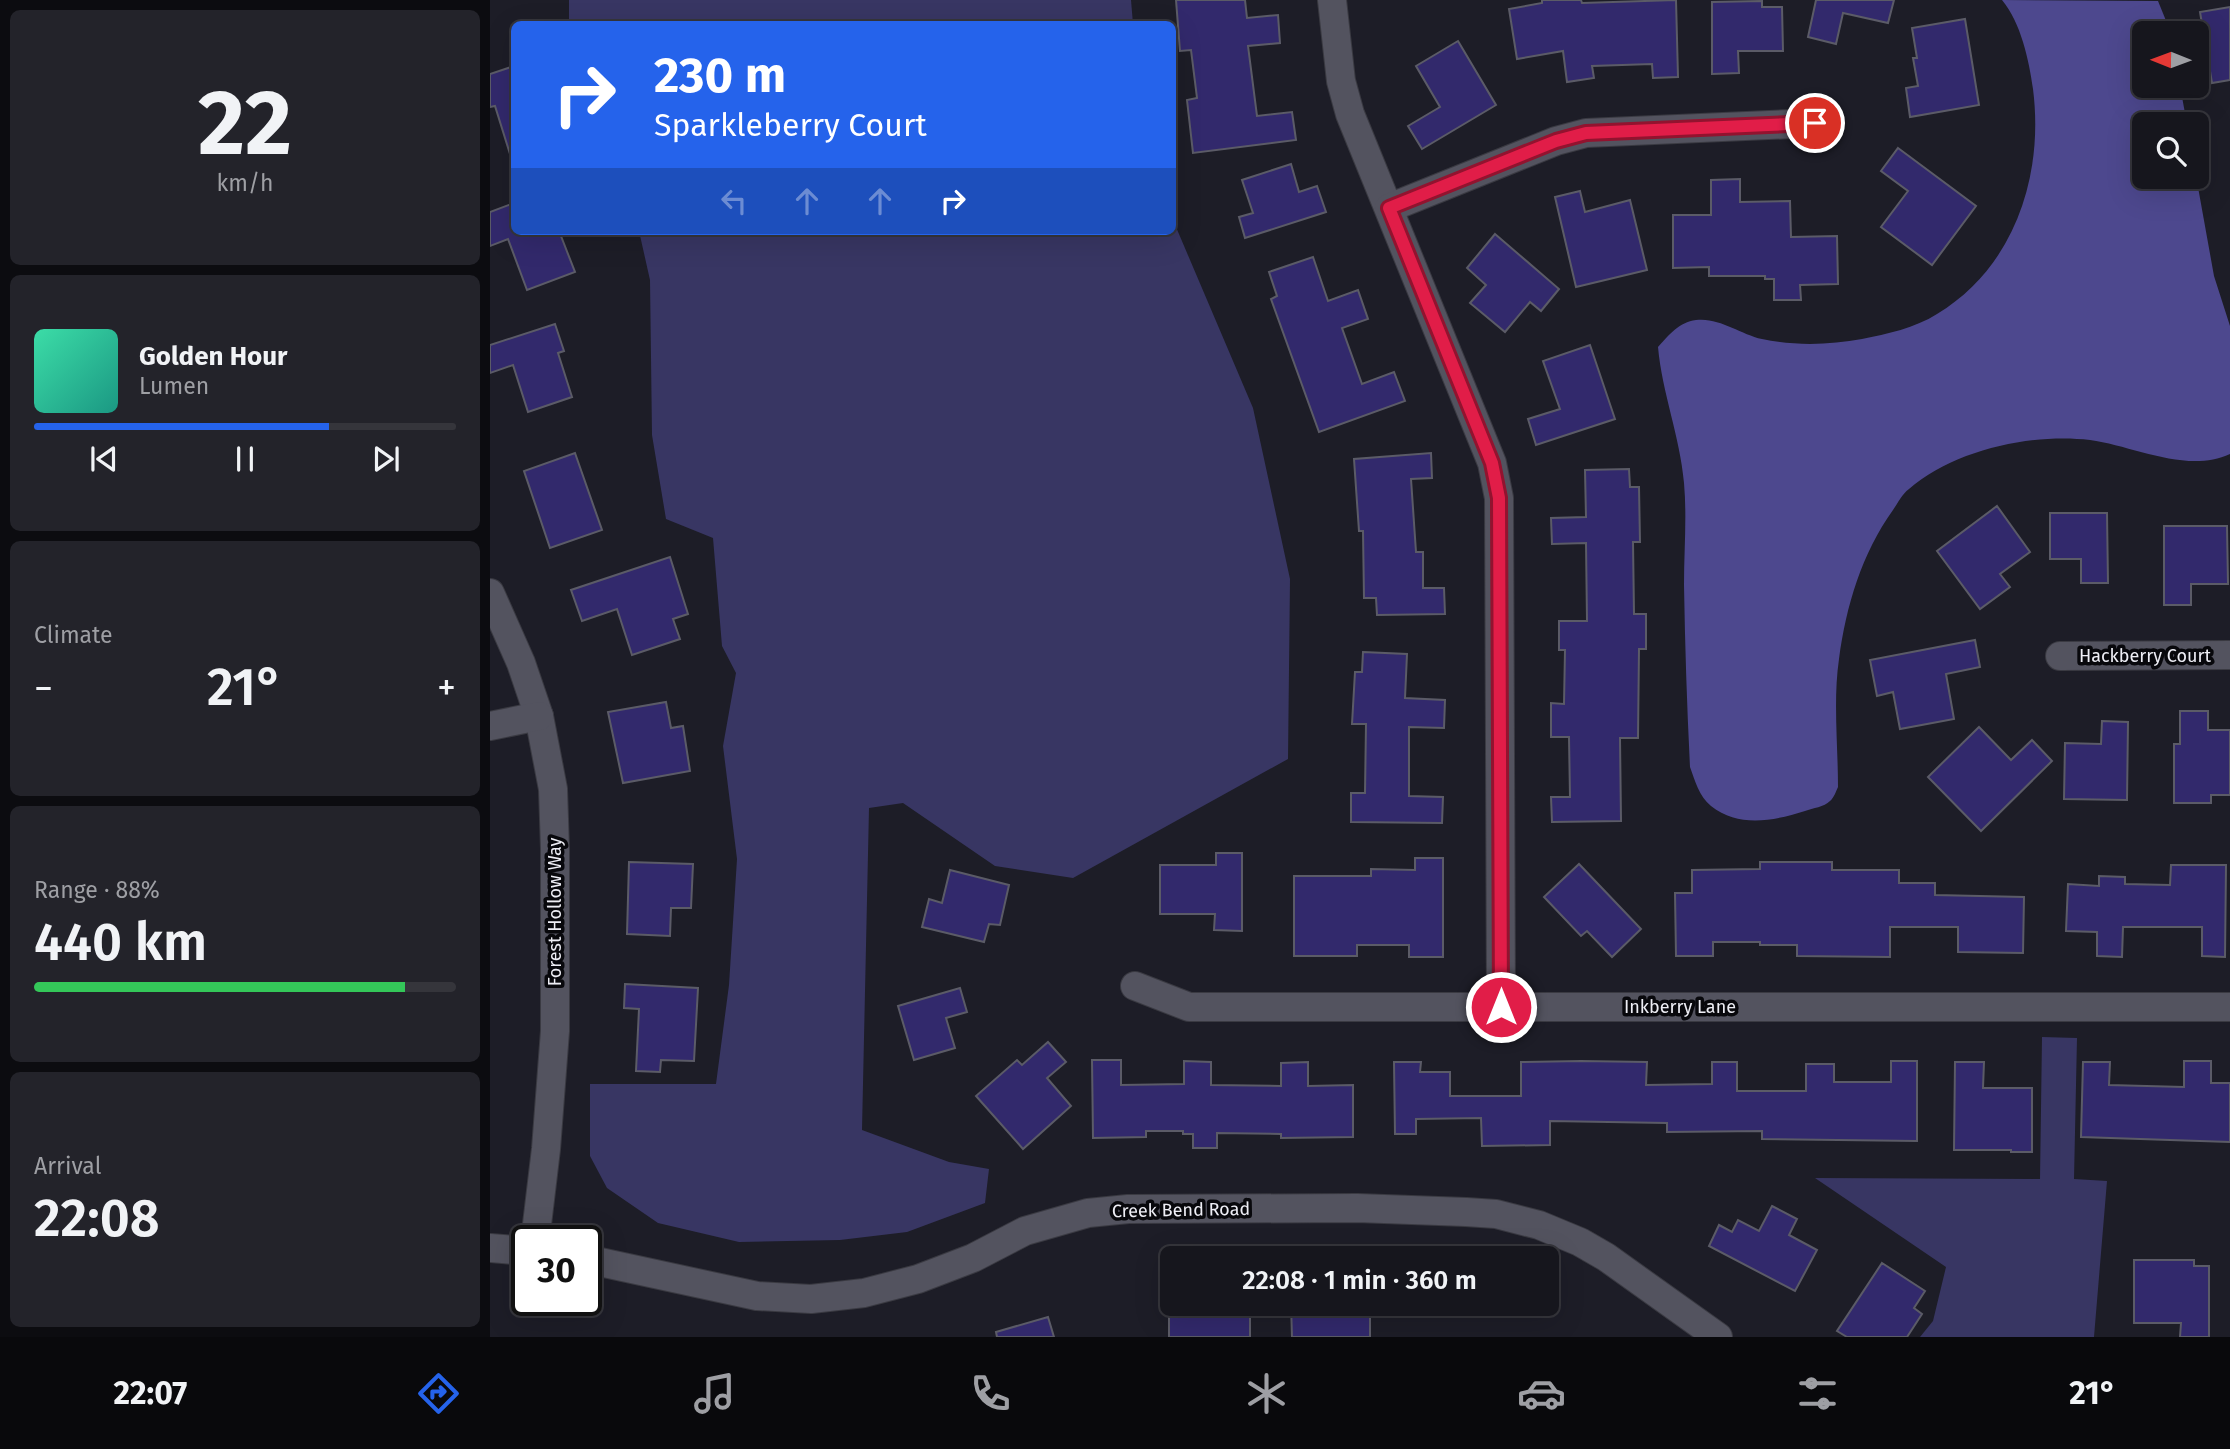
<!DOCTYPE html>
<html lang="en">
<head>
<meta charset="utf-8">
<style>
	body { margin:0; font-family:"Fira Sans",sans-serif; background:#23232a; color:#f1f3f6; height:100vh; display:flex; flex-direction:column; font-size:26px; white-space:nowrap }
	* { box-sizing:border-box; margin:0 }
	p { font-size:23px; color:#9e9fa4 }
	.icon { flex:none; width:38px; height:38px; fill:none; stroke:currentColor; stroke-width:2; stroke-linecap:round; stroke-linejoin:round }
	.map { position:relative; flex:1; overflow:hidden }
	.details { display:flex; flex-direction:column; gap:10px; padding:10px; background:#0c0c10; width:490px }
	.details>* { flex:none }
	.top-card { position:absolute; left:21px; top:21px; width:665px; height:214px; border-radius:10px; box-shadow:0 7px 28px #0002,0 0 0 2px #35353b; background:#2563eb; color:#fff; overflow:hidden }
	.needle { width:46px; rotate:271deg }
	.controls { position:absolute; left:1642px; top:21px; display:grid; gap:14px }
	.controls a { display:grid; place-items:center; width:77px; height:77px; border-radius:10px; background:#16161d; box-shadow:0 7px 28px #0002,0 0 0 2px #35353b; font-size:35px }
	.speed { position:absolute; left:21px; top:1225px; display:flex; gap:14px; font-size:35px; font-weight:700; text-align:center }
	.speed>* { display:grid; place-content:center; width:91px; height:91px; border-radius:50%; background:#16161d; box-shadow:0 7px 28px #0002,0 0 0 2px #35353b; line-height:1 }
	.speed .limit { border:4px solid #111; border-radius:10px; background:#fff; color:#111 }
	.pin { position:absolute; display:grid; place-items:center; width:60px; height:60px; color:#fff; margin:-30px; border:4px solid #fff; border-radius:50%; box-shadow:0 2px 7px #0007 }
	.me { position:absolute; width:77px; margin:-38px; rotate:0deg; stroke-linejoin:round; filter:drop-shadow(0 0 5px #0008) }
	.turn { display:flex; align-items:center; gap:24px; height:147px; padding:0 28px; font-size:32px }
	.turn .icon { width:91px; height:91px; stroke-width:2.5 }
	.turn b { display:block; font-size:49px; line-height:60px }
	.lanes { display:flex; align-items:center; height:66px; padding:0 28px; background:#0003; justify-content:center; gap:35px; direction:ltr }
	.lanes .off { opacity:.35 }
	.big { font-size:52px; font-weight:600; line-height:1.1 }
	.details .widget { flex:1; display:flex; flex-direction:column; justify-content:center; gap:10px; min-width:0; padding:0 24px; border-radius:10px; background:#23232a }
	.details .dial { align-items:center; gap:0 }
	.dial b { font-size:91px; line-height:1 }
	.song { display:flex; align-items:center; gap:21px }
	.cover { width:84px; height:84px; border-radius:10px; background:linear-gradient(135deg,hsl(160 70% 55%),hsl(170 70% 35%)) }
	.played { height:7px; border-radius:4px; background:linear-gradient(90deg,#2563eb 70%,#35353b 70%) }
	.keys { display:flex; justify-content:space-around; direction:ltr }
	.heat { display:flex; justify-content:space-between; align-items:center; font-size:38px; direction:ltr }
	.charge { height:10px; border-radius:5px; background:linear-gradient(90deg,#34c759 88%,#35353b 0) }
	.trip { position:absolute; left:670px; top:1246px; width:399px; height:70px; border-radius:10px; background:#16161d; box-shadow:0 7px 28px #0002,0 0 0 2px #35353b; font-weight:600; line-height:70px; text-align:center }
	.dock { display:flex; height:112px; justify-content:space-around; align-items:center; background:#09090c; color:#9e9fa4 }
	.dock .icon { width:49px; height:49px }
	.dock .selected { color:#2563eb }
	.dock b { font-size:32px; color:#f1f3f6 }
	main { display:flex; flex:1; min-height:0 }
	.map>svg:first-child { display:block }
	.green { fill:#383663 }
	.water { fill:#4d488e }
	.building { fill:#32296c; stroke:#5b5b67; stroke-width:2 }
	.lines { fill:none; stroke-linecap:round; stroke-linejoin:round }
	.street-casing { stroke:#3a3a42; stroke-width:30 }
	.street { stroke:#53535f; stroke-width:28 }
	.route-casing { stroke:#92132f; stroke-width:18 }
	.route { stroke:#e11d48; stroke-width:12 }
	.labels { text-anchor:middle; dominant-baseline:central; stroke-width:7; stroke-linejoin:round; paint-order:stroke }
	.street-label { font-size:18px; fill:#eeeef5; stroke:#08080c }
</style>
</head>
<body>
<main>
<section class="details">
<div class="widget dial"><b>22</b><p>km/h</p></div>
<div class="widget">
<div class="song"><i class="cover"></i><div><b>Golden Hour</b><p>Lumen</p></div></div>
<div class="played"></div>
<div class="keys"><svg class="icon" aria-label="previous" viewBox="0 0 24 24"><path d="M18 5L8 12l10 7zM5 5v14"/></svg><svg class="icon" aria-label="pause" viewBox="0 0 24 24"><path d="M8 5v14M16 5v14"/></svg><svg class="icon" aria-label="next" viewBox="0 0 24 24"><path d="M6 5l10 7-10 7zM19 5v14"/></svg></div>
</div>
<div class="widget"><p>Climate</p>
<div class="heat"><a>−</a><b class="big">21°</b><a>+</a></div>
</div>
<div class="widget"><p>Range · 88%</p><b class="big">440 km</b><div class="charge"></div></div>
<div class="widget"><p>Arrival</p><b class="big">22:08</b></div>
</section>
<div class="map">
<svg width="1740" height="1337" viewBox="0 0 1740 1337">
	<rect width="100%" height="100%" fill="#1d1d27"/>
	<g class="green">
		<polygon points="79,0 641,0 643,24 79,24"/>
		<polygon points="683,220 763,408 800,579 798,759 583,878 505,866 413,803 379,808 372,1130 459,1162 499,1169 495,1203 417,1232 350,1240 249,1242 168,1223 117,1188 100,1156 100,1084 226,1084 239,985 247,859 233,746 246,673 232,646 223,538 176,519 162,435 160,280 149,231 682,231"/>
		<polygon points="1552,1037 1587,1038 1584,1179 1617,1181 1604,1337 1430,1337 1443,1321 1456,1267 1325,1178 1550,1179"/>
	</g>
	<path class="water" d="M1512 0 1668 1 1681 33H1654V86H1690L1697 124H1654V177L1706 176 1724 276 1740 326V454C1697 474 1644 446 1600 440 1542 433 1464 450 1419 489 1412 494 1408 503 1403 510 1372 553 1356 606 1349 659 1343 700 1348 745 1348 787 1346 791 1344 798 1340 801 1334 807 1323 808 1315 811 1283 821 1249 828 1221 806 1209 796 1205 781 1200 767 1197 707 1195 646 1194 585 1194 551 1197 517 1194 483 1190 436 1172 393 1168 347 1179 335 1189 322 1206 320 1229 317 1250 334 1272 339 1304 346 1340 345 1372 339 1397 334 1425 328 1447 314 1525 267 1554 175 1543 89 1539 60 1531 23 1512 0Z"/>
	<g class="building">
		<polygon points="686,0 755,0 757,18 788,15 790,43 758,46 767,116 802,112 806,140 703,153 697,100 707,98 701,50 690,51"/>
		<polygon points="1052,0 1091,0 1092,3 1186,0 1188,77 1163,78 1162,64 1102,66 1104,78 1077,82 1073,51 1027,59 1019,9 1052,3"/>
		<polygon points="1326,0 1404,0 1398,23 1353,13 1346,44 1318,37"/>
		<polygon points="1272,1 1272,7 1292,7 1293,51 1248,51 1249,73 1222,74 1222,2"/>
		<polygon points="1740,7 1740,80 1722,83 1710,12"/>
		<polygon points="1475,19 1489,105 1420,117 1416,88 1428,86 1423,58 1427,58 1422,28"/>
		<polygon points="968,41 1006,105 932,149 918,126 950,107 926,66"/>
		<polygon points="24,66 24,154 20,154 5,106 0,107 0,74"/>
		<polygon points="1408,148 1486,206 1442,265 1391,227 1418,191 1391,171"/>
		<polygon points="801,164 809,192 827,186 836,212 755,238 749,217 763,213 752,180"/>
		<polygon points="1250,179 1250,202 1300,201 1301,237 1347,236 1348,284 1310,285 1311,300 1284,300 1284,279 1275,279 1275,276 1219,276 1219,267 1183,268 1183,215 1221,215 1221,180"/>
		<polygon points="1090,191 1095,212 1140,200 1157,270 1086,287 1065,197"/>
		<polygon points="24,203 24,231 69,231 85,272 37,290 18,239 0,246 0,212"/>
		<polygon points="1005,234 1069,289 1051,311 1040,302 1015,332 980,303 996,285 977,268"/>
		<polygon points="823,257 838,301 868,290 878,319 852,328 872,384 904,372 915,401 829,432 781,299 787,296 779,272"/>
		<polygon points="65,324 74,351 68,353 82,397 38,412 23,365 0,373 0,345"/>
		<polygon points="1100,345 1125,419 1046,445 1038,419 1070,409 1053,361"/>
		<polygon points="85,453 112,530 60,548 34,471"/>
		<polygon points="941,453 942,478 921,479 926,552 933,552 933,588 954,588 955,614 887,615 886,598 874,598 873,531 869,531 864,459"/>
		<polygon points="1139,469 1140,487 1149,487 1150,542 1143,542 1144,614 1156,614 1156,649 1149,649 1148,738 1130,738 1131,821 1062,822 1061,797 1080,797 1079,737 1061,737 1061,703 1074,704 1075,650 1069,650 1069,621 1097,621 1096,543 1062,544 1061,518 1096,517 1095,470"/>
		<polygon points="1507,506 1540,552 1510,574 1520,587 1490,609 1447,551"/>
		<polygon points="1560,513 1617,513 1618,583 1591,583 1591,559 1560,559"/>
		<polygon points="1674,526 1737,526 1738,584 1701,584 1701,605 1674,605"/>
		<polygon points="180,557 198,614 183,619 190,639 142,655 127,609 92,621 81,590"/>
		<polygon points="1485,640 1490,667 1456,674 1464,719 1410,729 1403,692 1387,696 1380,660"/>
		<polygon points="873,652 917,654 915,698 955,700 954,728 919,727 919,796 953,797 952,823 861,822 861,793 875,793 876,724 862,724 865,672 872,672"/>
		<polygon points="176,702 181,728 193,726 200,771 133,783 118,712"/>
		<polygon points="1690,711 1718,711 1718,730 1740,730 1740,795 1721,795 1721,803 1684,803 1684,744 1690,744"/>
		<polygon points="1612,721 1638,722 1637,800 1574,799 1575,743 1611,744"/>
		<polygon points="1489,727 1521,760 1542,740 1562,761 1491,831 1438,777"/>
		<polygon points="726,853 752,853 752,931 724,930 725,914 670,914 670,865 726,865"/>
		<polygon points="925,858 953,858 953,957 919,957 919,945 867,945 867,956 804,956 804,876 881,876 881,869 925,870"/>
		<polygon points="139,862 203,864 201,908 181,908 180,936 137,934"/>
		<polygon points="1270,862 1342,862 1342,870 1409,870 1409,883 1445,883 1445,895 1534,897 1533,953 1468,952 1468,927 1400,927 1400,957 1307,956 1307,945 1270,945 1270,942 1223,942 1223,956 1186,956 1185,893 1202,893 1202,870 1270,869"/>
		<polygon points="1089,864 1151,929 1122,957 1097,931 1091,936 1054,897"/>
		<polygon points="1681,865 1736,865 1735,957 1712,956 1712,927 1633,927 1632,957 1607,956 1607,932 1576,931 1578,884 1609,886 1609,876 1635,877 1635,884 1680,885"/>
		<polygon points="460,870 519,885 510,925 499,924 494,942 432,927 439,899 452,903"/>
		<polygon points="135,984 208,988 204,1061 171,1060 170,1072 146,1071 149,1009 134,1008"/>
		<polygon points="470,988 477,1012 456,1018 465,1048 424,1060 408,1006"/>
		<polygon points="558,1042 576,1062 557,1078 581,1106 533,1149 486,1096 527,1060 532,1065"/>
		<polygon points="602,1060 631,1060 631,1085 694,1084 694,1061 721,1062 721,1085 791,1086 791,1063 818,1062 818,1086 863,1085 863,1137 791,1138 791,1134 727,1133 727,1148 703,1148 703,1134 693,1134 693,1131 656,1131 656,1137 603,1138"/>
		<polygon points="1091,1061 1157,1062 1156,1085 1222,1084 1222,1062 1247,1062 1247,1091 1316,1091 1316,1064 1344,1064 1344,1082 1401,1082 1401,1061 1427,1061 1427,1141 1272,1139 1272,1131 1177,1132 1177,1123 1060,1121 1060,1145 992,1146 991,1118 926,1119 926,1134 905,1134 904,1062 931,1062 930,1072 960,1072 960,1096 1031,1096 1031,1062"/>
		<polygon points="1694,1061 1721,1061 1721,1083 1740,1083 1740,1142 1591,1137 1593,1062 1620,1062 1619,1085 1694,1087"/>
		<polygon points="1465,1062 1494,1062 1493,1088 1542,1088 1542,1152 1521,1152 1521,1150 1464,1150"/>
		<polygon points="1282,1206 1307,1219 1299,1235 1327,1250 1305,1291 1219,1246 1229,1225 1242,1232 1248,1220 1269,1231"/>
		<polygon points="1644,1260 1704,1260 1704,1266 1719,1266 1719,1337 1690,1337 1691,1323 1644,1323"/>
		<polygon points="1392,1263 1435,1291 1424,1308 1432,1314 1417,1337 1357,1337 1347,1331"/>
		<rect x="679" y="1304" width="81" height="33"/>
		<polygon points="801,1304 880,1304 880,1337 802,1337"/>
		<polygon points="558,1317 564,1337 507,1337 506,1332"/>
	</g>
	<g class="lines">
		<g class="street-casing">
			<g id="street">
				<polyline points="842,0 851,81 860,114 1002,463 1009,498 1011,1007"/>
				<polyline points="899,208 1066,141 1096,133 1325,123"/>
				<polyline points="0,593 31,663 49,716 63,789 65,849 65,1031 56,1149 45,1241"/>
				<polyline points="1570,656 1740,655"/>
				<polyline points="0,726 49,716"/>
				<polyline points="645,986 699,1007 1740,1007"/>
				<polyline points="0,1248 37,1251"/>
				<polyline points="96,1259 267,1296 321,1299 374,1293 428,1279 483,1258 535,1231 598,1213 638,1209 867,1208 976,1212 1006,1214 1049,1225 1090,1242 1116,1257 1228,1337"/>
			</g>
		</g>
		<use href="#street" class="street"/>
	</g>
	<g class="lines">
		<g class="route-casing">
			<polyline id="route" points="1011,1007 1009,498 1002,463 899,208 1066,141 1096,133 1325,123"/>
		</g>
		<use href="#route" class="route"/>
	</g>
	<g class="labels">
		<g class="street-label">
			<text x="1655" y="656">Hackberry Court</text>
			<text transform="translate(65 912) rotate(-90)">Forest Hollow Way</text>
			<text x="1190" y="1007">Inkberry Lane</text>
			<text transform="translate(691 1210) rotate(-1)">Creek Bend Road</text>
		</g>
	</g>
</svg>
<div class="controls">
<a><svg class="needle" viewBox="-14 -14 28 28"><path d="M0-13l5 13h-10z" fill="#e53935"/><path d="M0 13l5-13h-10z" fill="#9e9fa4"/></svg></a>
<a><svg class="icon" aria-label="search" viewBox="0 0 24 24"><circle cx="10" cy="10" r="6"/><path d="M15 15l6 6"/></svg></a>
</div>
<div class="speed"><div class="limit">30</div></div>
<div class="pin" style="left:1325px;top:123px;background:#d93025"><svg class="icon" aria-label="arrive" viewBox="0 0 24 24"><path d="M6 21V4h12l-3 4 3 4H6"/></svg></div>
<svg class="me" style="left:1011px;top:1007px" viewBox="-20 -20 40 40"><circle r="17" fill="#e11d48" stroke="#fff" stroke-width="3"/><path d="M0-11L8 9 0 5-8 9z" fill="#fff"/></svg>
<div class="trip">22:08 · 1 min · 360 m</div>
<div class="top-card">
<div class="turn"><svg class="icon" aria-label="right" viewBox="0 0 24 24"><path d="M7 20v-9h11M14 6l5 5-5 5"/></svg><div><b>230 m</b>Sparkleberry Court</div></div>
<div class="lanes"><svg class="icon off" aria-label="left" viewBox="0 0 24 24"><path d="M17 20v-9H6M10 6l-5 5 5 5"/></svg><svg class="icon off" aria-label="ahead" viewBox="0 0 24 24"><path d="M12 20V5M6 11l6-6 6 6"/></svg><svg class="icon off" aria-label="ahead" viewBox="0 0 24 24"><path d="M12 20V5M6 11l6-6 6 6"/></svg><svg class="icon" aria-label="right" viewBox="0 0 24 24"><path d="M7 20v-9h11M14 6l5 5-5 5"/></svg></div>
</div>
</div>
</main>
<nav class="dock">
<b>22:07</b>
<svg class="icon selected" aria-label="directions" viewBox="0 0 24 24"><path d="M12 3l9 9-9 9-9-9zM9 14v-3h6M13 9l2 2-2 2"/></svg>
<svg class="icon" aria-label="music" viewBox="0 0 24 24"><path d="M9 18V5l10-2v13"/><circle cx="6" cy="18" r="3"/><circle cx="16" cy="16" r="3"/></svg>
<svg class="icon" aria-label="phone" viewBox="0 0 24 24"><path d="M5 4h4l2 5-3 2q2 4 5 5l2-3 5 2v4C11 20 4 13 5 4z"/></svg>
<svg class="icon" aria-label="climate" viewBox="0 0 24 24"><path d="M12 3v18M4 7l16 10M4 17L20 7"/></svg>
<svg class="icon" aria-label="car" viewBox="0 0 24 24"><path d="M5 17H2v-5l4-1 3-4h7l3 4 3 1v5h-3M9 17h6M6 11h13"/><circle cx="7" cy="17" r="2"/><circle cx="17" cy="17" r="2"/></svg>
<svg class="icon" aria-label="filters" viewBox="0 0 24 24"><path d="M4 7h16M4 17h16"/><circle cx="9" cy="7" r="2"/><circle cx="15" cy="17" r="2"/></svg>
<b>21°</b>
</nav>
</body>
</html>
